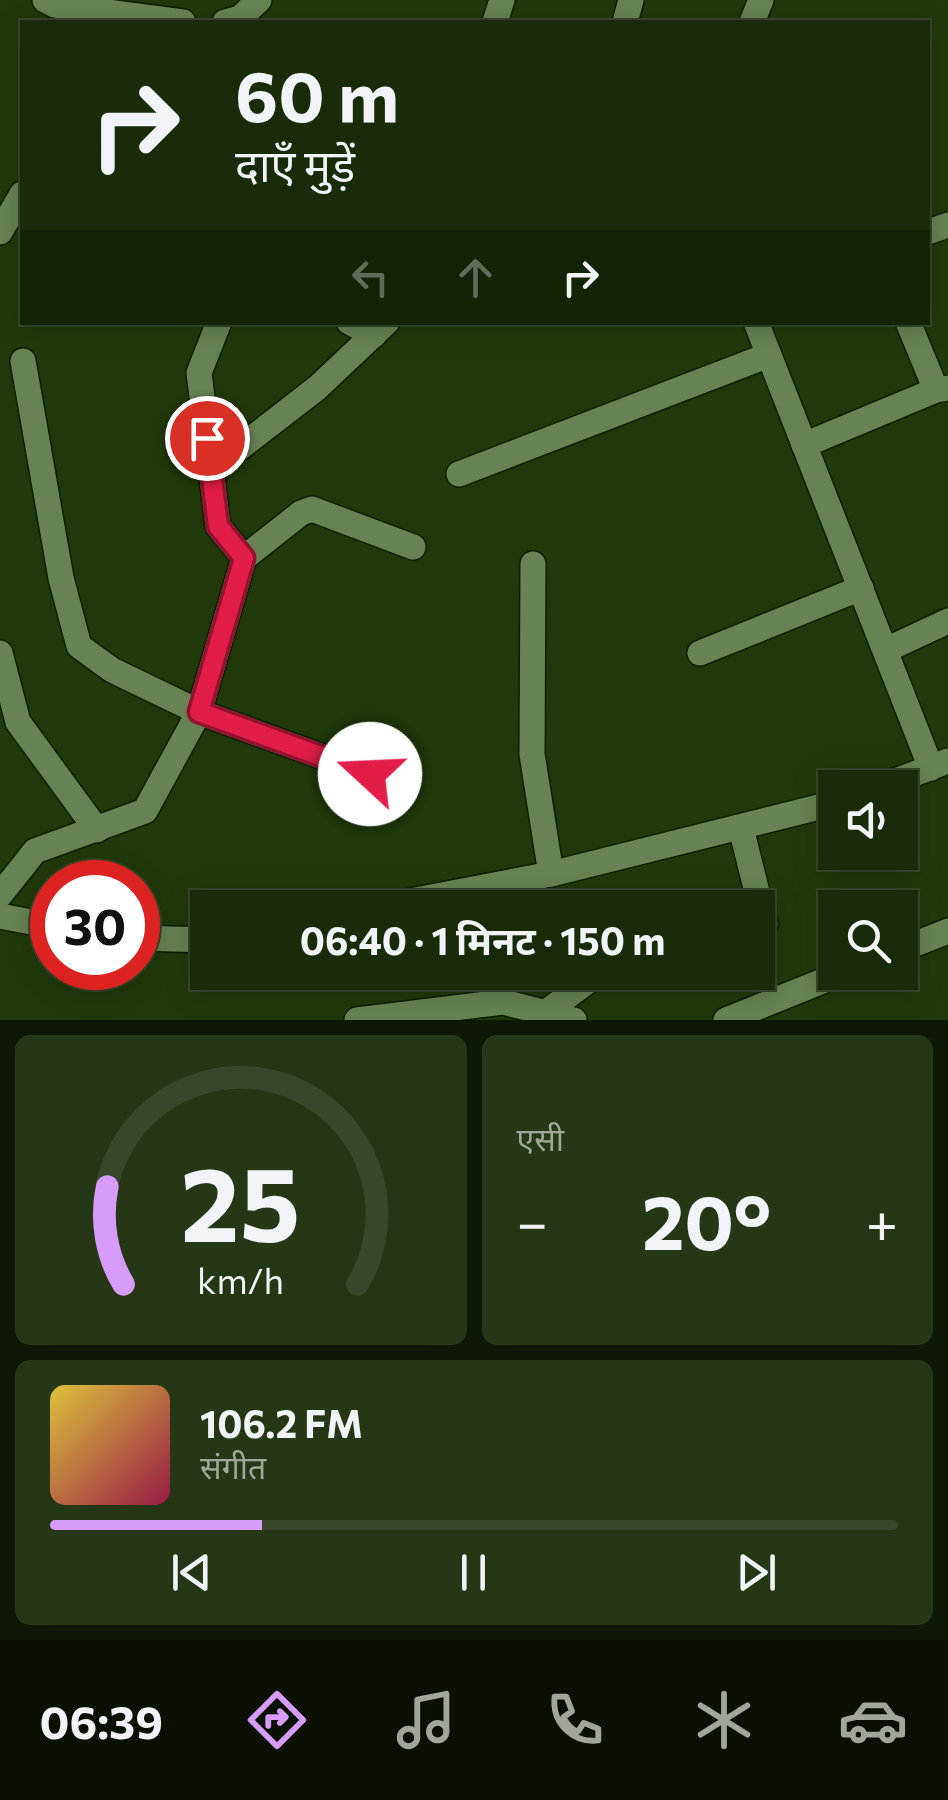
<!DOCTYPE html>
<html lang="hi">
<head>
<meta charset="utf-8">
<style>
	body { margin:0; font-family:Commissioner,"Noto Sans Devanagari",sans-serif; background:#263716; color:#f1f3f6; height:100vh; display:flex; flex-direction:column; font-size:38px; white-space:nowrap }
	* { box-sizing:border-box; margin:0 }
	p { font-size:32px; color:#9fa79c }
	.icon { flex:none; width:55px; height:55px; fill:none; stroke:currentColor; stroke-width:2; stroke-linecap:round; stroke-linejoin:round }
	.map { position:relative; height:1020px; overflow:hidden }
	.sheet { display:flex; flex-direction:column; gap:15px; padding:15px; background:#0e1804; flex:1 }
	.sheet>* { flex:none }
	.banner { position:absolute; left:20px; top:20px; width:910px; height:305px; border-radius:0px; box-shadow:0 5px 25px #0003,0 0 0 2px #374729; background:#192b08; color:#f1f3f6; overflow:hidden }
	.controls { position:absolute; left:818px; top:770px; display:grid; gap:20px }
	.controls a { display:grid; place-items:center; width:100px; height:100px; border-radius:0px; background:#192b08; box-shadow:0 5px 25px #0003,0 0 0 2px #374729; font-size:50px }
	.speed { position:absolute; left:30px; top:860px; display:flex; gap:20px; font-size:50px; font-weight:700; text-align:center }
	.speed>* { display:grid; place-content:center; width:130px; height:130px; border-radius:50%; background:#192b08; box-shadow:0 5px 25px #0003,0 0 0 2px #374729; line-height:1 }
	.speed .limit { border:15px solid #d22; background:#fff; color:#111 }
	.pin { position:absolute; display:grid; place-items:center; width:85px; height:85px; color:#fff; margin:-42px; border:5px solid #fff; border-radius:50%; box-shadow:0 2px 10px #0007 }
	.me { position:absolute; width:110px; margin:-55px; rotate:290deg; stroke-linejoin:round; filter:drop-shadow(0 0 8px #0008) }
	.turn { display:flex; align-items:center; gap:35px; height:210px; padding:0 50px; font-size:45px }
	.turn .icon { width:130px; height:130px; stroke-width:2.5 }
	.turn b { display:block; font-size:70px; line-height:85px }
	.lanes { display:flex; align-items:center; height:95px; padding:0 50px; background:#0003; justify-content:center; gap:50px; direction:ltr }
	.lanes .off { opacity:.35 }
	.big { font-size:75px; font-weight:700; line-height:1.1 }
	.sheet .card { flex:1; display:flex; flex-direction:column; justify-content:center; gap:15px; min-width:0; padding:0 35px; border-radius:15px; background:#263716 }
	.sheet .dial { align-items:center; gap:0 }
	.dial svg { height:260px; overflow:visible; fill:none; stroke:#374729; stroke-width:7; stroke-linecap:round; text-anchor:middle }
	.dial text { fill:#f1f3f6; stroke:none }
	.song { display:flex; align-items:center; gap:30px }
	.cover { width:120px; height:120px; border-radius:15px; background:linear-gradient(135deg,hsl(50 70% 55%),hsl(340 70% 35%)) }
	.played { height:10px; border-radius:5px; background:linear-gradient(90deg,#d79bf9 25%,#374729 25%) }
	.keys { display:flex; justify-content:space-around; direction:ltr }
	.heat { display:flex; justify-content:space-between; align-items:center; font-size:55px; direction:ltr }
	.sheet .tiles { flex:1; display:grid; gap:15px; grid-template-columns:1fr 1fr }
	.card:last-child { grid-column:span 2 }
	.trip { position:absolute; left:190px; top:890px; width:585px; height:100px; border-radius:0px; background:#192b08; box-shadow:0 5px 25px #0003,0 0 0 2px #374729; font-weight:700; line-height:100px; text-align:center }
	.tab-bar { display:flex; height:160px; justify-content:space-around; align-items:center; background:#0a1103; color:#9fa79c }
	.tab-bar .icon { width:70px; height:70px }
	.tab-bar .current { color:#d79bf9 }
	.tab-bar b { font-size:45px; color:#f1f3f6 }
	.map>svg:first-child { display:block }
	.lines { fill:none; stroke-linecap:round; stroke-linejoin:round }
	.minor-casing { stroke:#0d1e00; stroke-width:28 }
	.minor { stroke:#688353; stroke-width:25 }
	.route-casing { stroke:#92132f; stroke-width:25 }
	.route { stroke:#e11d48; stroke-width:18 }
</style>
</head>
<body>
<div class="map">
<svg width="948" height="1020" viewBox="0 0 948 1020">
	<rect width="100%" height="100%" fill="#21390a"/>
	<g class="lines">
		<g class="minor-casing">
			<g id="minor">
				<polyline points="45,0 55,5 183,22"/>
				<polyline points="225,22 240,18 259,0"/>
				<polyline points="495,22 502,0"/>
				<polyline points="625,22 631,0"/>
				<polyline points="752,22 761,0"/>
				<polyline points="0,232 22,194"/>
				<polyline points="928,232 948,225"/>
				<polyline points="349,322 374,335"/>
				<polyline points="756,322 931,768"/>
				<polyline points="908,322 936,390"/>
				<polyline points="23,361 61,578 79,646 112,670 199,712 370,774"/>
				<polyline points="804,445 936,390 948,388"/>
				<polyline points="211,470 317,388 387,322"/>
				<polyline points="459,474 769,355"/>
				<polyline points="244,558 301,513 312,509 413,547"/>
				<polyline points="533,564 532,754 551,874"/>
				<polyline points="886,650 948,621"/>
				<polyline points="0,653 18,722 97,830"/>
				<polyline points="700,653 861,588"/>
				<polyline points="877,788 948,761"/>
				<polyline points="741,828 765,924 758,927"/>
				<polyline points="0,895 35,851 145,811 199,712 244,558 218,526 199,373 219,322"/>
				<polyline points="374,908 551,874 835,803"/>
				<polyline points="0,916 52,926"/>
				<polyline points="138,938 208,940"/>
				<polyline points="900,950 948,931"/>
				<polyline points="545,1013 600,972"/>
				<polyline points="357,1020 503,1002 574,1020"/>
				<polyline points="726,1020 845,972"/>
			</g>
		</g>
		<use href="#minor" class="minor"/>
	</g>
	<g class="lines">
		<g class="route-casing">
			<polyline id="route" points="207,438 218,526 244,558 199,712 370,774"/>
		</g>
		<use href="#route" class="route"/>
	</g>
</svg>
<div class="controls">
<a><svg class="icon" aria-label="sound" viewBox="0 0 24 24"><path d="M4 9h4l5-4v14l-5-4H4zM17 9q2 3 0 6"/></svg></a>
<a><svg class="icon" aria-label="search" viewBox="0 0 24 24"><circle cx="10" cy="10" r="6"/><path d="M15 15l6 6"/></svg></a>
</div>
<div class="speed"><div class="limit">30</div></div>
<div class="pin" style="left:207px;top:438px;background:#d93025"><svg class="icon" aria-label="arrive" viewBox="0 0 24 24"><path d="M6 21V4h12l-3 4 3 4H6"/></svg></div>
<svg class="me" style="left:370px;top:774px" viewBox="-20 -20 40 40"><circle r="19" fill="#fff"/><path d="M0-13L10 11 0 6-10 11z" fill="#e11d48"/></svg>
<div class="trip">06:40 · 1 मिनट · 150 m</div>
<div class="banner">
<div class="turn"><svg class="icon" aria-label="right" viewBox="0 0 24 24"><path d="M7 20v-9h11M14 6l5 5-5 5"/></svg><div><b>60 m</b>दाएँ मुड़ें</div></div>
<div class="lanes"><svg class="icon off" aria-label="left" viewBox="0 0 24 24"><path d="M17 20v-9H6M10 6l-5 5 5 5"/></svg><svg class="icon off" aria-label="ahead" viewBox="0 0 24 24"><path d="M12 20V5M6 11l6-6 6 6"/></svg><svg class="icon" aria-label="right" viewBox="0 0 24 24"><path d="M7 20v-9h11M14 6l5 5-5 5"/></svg></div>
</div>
</div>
<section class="sheet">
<div class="tiles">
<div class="card dial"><svg viewBox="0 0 100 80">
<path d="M14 69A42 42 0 1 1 86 69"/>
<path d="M14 69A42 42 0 0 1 9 39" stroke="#d79bf9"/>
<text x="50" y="56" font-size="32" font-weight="700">25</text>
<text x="50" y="72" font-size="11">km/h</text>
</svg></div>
<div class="card"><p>एसी</p>
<div class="heat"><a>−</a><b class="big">20°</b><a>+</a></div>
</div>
<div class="card">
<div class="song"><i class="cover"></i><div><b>106.2 FM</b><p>संगीत</p></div></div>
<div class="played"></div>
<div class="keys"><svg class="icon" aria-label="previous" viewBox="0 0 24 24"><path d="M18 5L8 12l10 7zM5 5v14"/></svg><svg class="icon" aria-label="pause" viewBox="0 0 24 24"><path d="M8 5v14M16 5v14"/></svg><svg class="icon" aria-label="next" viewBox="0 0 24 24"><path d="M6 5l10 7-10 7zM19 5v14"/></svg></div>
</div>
</div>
</section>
<nav class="tab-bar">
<b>06:39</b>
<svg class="icon current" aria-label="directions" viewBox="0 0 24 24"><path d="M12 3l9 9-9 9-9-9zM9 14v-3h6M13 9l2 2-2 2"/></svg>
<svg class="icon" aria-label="music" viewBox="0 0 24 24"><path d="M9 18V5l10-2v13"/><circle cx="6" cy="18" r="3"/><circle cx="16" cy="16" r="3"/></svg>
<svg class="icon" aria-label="phone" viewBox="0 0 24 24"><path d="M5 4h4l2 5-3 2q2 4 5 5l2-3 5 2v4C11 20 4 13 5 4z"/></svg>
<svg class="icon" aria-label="climate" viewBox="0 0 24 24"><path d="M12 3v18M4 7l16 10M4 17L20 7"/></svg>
<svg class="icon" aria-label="car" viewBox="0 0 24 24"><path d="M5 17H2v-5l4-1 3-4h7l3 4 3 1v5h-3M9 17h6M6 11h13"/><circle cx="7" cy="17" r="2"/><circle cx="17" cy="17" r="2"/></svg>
</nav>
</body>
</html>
